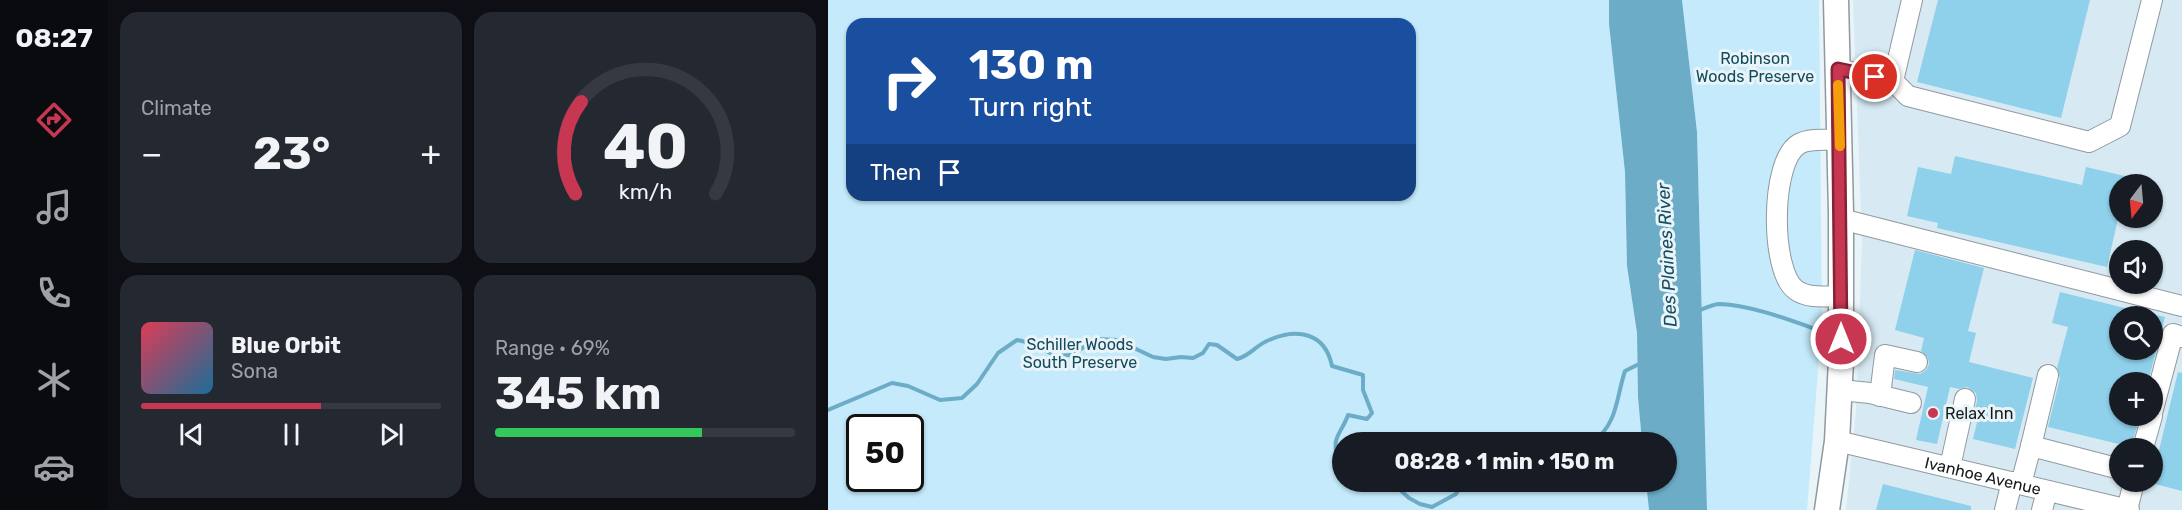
<!DOCTYPE html>
<html lang="en">
<head>
<meta charset="utf-8">
<style>
	body { margin:0; font-family:Rubik,sans-serif; background:#242831; color:#f1f3f6; height:100vh; display:flex; flex-direction:column; font-size:22px; white-space:nowrap }
	* { box-sizing:border-box; margin:0 }
	p { font-size:20px; color:#9ea1a6 }
	.icon { flex:none; width:33px; height:33px; fill:none; stroke:currentColor; stroke-width:2; stroke-linecap:round; stroke-linejoin:round }
	.map { position:relative; flex:1; overflow:hidden }
	.side { display:flex; flex-direction:column; gap:12px; padding:12px; background:#0d0f14; width:720px }
	.side>* { flex:none }
	.banner { position:absolute; left:18px; top:18px; width:570px; height:183px; border-radius:18px; box-shadow:0 2px 4px #0004; background:#1a4fa0; color:#fff; overflow:hidden }
	.needle { width:39px; rotate:196deg }
	.tools { position:absolute; left:1281px; top:174px; display:grid; gap:12px }
	.tools a { display:grid; place-items:center; width:54px; height:54px; border-radius:50%; background:#171b24; box-shadow:0 2px 4px #0004; font-size:30px }
	.speed { position:absolute; left:18px; top:414px; display:flex; gap:12px; font-size:30px; font-weight:700; text-align:center }
	.speed>* { display:grid; place-content:center; width:78px; height:78px; border-radius:50%; background:#171b24; box-shadow:0 2px 4px #0004; line-height:1 }
	.speed .limit { border:3px solid #111; border-radius:9px; background:#fff; color:#111 }
	.pin { position:absolute; display:grid; place-items:center; width:51px; height:51px; color:#fff; margin:-26px; border:3px solid #fff; border-radius:50%; box-shadow:0 2px 6px #0007 }
	.me { position:absolute; width:66px; margin:-33px; rotate:0deg; stroke-linejoin:round; filter:drop-shadow(0 0 4px #0008) }
	.turn { display:flex; align-items:center; gap:21px; height:126px; padding:0 24px; font-size:27px }
	.turn .icon { width:78px; height:78px; stroke-width:2.5 }
	.turn b { display:block; font-size:42px; line-height:51px }
	.then { display:flex; align-items:center; height:57px; padding:0 24px; background:#0003; gap:12px; font-size:22px }
	.big { font-size:45px; font-weight:700; line-height:1.1 }
	.side .widget { flex:1; display:flex; flex-direction:column; justify-content:center; gap:9px; min-width:0; padding:0 21px; border-radius:18px; background:#242831 }
	.side .dial { align-items:center; gap:0 }
	.dial svg { height:156px; overflow:visible; fill:none; stroke:#363941; stroke-width:7; stroke-linecap:round; text-anchor:middle }
	.dial text { fill:#f1f3f6; stroke:none }
	.song { display:flex; align-items:center; gap:18px }
	.cover { width:72px; height:72px; border-radius:9px; background:linear-gradient(135deg,hsl(350 70% 55%),hsl(200 70% 35%)) }
	.played { height:6px; border-radius:3px; background:linear-gradient(90deg,#c83751 60%,#363941 60%) }
	.keys { display:flex; justify-content:space-around; direction:ltr }
	.heat { display:flex; justify-content:space-between; align-items:center; font-size:33px; direction:ltr }
	.charge { height:9px; border-radius:4px; background:linear-gradient(90deg,#34c759 69%,#363941 0) }
	.side .tiles { flex:1; display:grid; gap:12px; grid-template-columns:repeat(2,1fr) }
	.trip { position:absolute; left:504px; top:432px; width:345px; height:60px; border-radius:30px; background:#171b24; box-shadow:0 2px 4px #0004; font-weight:700; line-height:60px; text-align:center }
	main { display:flex; flex:1; min-height:0 }
	.menu { display:flex; flex-direction:column; width:108px; justify-content:space-around; align-items:center; background:#090b0e; color:#9ea1a6 }
	.menu .icon { width:42px; height:42px }
	.menu .on { color:#c83751 }
	.menu b { font-size:27px; color:#f1f3f6 }
	.map>svg:first-child { display:block }
	.built { fill:#d7eaf3; fill-rule:evenodd }
	.green { fill:#c4eafb; fill-rule:evenodd }
	.water { fill:#6cacc6 }
	.lines { fill:none; stroke-linecap:round; stroke-linejoin:round }
	.stream { stroke:#6cacc6; stroke-width:4 }
	.building { fill:#8fd0ea }
	.minor-casing { stroke:#8f999e; stroke-width:22 }
	.major-casing { stroke:#8f999e; stroke-width:27 }
	.minor { stroke:#fff; stroke-width:20 }
	.major { stroke:#fff; stroke-width:24 }
	.route-casing { stroke:#822435; stroke-width:15 }
	.route { stroke:#c83751; stroke-width:10 }
	.slow { stroke:#f59e0b; stroke-width:10 }
	.poi-dot { fill:#c83751; stroke:#e9f4f9; stroke-width:2 }
	.labels { text-anchor:middle; dominant-baseline:central; stroke-width:6; stroke-linejoin:round; paint-order:stroke }
	.park-label { font-size:16px; fill:#134a5c; stroke:#e9f4f9 }
	.poi-label { font-size:16px; fill:#161a1b; stroke:#e9f4f9; text-anchor:start }
	.street-label { font-size:16px; fill:#161a1b; stroke:#e9f4f9 }
	.water-label { font-size:18px; font-style:italic; fill:#184e61; stroke:#e9f4f9 }
</style>
</head>
<body>
<main>
<nav class="menu">
<b>08:27</b>
<svg class="icon on" aria-label="directions" viewBox="0 0 24 24"><path d="M12 3l9 9-9 9-9-9zM9 14v-3h6M13 9l2 2-2 2"/></svg>
<svg class="icon" aria-label="music" viewBox="0 0 24 24"><path d="M9 18V5l10-2v13"/><circle cx="6" cy="18" r="3"/><circle cx="16" cy="16" r="3"/></svg>
<svg class="icon" aria-label="phone" viewBox="0 0 24 24"><path d="M5 4h4l2 5-3 2q2 4 5 5l2-3 5 2v4C11 20 4 13 5 4z"/></svg>
<svg class="icon" aria-label="climate" viewBox="0 0 24 24"><path d="M12 3v18M4 7l16 10M4 17L20 7"/></svg>
<svg class="icon" aria-label="car" viewBox="0 0 24 24"><path d="M5 17H2v-5l4-1 3-4h7l3 4 3 1v5h-3M9 17h6M6 11h13"/><circle cx="7" cy="17" r="2"/><circle cx="17" cy="17" r="2"/></svg>
</nav>
<section class="side">
<div class="tiles">
<div class="widget"><p>Climate</p>
<div class="heat"><a>−</a><b class="big">23°</b><a>+</a></div>
</div>
<div class="widget dial"><svg viewBox="0 0 100 80">
<path d="M14 69A42 42 0 1 1 86 69"/>
<path d="M14 69A42 42 0 0 1 17 22" stroke="#c83751"/>
<text x="50" y="56" font-size="32" font-weight="700">40</text>
<text x="50" y="72" font-size="11">km/h</text>
</svg></div>
<div class="widget">
<div class="song"><i class="cover"></i><div><b>Blue Orbit</b><p>Sona</p></div></div>
<div class="played"></div>
<div class="keys"><svg class="icon" aria-label="previous" viewBox="0 0 24 24"><path d="M18 5L8 12l10 7zM5 5v14"/></svg><svg class="icon" aria-label="pause" viewBox="0 0 24 24"><path d="M8 5v14M16 5v14"/></svg><svg class="icon" aria-label="next" viewBox="0 0 24 24"><path d="M6 5l10 7-10 7zM19 5v14"/></svg></div>
</div>
<div class="widget"><p>Range · 69%</p><b class="big">345 km</b><div class="charge"></div></div>
</div>
</section>
<div class="map">
<svg width="1354" height="510" viewBox="0 0 1354 510">
	<rect width="100%" height="100%" fill="#e9f4f9"/>
	<path class="built" d="M1025 0H1354V510H1018L1028 411 1034 241ZM1292 184H1324V218H1292ZM1292 250H1324V284H1292ZM1292 316H1324V350H1292ZM1292 382H1324V416H1292ZM1292 448H1324V482H1292Z"/>
	<g class="green">
		<path d="M0 0H781V24L797 172 799 266 809 333 810 397 814 442H514V482H818L821 510H0ZM24 24H582V195H24ZM32 428H82V478H32Z"/>
		<polygon points="854,0 991,0 994,320 979,510 879,510 869,132"/>
	</g>
	<polygon class="water" points="781,0 854,0 869,132 879,510 821,510 818,482 838,482 838,442 814,442 810,397 809,333 799,266 797,172 781,24"/>
	<g class="lines">
		<g class="stream">
			<path d="M870 311C877 308 885 304 892 304 922 305 962 320 990 330"/>
			<path d="M0 410 64 383 80 386 112 400 134 398 149 384 170 353 189 340 203 343 228 356 242 355 270 339 289 340 325 357 338 359 353 357 365 358 375 353 381 344 389 345 409 359C422 356 428 345 441 340 469 328 497 332 504 366L535 375V390L544 413 539 419 520 415C513 435 501 438 512 461H514"/>
			<path d="M765 442C790 423 788 398 797 371L813 363"/>
			<polyline points="541,482 542,485 569,487 581,498 592,504 604,507 628,494 634,482"/>
		</g>
	</g>
	<g class="building">
		<polygon points="1110,0 1262,0 1233,118 1089,82"/>
		<polygon points="1127,156 1254,185 1258,167 1314,180 1314,184 1292,184 1292,210 1279,267 1109,228 1110,223 1079,216 1090,167 1123,174"/>
		<polygon points="1087,250 1156,268 1140,331 1148,333 1141,362 1205,378 1187,449 1145,439 1151,414 1146,413 1149,401 1148,393 1139,387 1131,389 1122,387 1109,444 1088,440 1100,387 1066,379 1067,370 1092,374 1098,370 1101,364 1100,358 1093,351 1096,338 1067,330"/>
		<polygon points="1232,292 1317,313 1316,316 1292,316 1292,350 1324,350 1324,314 1337,317 1320,382 1292,382 1292,416 1312,416 1303,447 1220,427 1232,378 1229,368 1240,327 1224,323"/>
		<polygon points="1350,372 1354,373 1354,491 1323,483"/>
		<polygon points="1055,484 1143,506 1143,510 1048,510"/>
	</g>
	<g class="lines">
		<g class="minor-casing">
			<g id="minor">
				<polyline points="1010,69 1065,81 1080,96 1261,142 1292,126 1324,0"/>
				<polyline points="1065,81 1084,0"/>
				<path d="M1011 140C999 140 981 138 971 144 942 160 942 272 968 290 980 299 999 296 1013 296"/>
				<polyline points="1013,219 1354,306"/>
				<polyline points="1012,390 1042,393 1083,403"/>
				<polyline points="1052,396 1057,355 1089,362"/>
				<polyline points="1324,413 1345,334 1354,337"/>
				<path id="s1" d="M1009 441 1301 510"/>
				<polyline points="1203,446 1220,375"/>
				<polyline points="1315,448 1324,416"/>
				<polyline points="1122,467 1137,399"/>
				<polyline points="1193,484 1203,446 1292,469"/>
				<polyline points="1177,510 1184,482"/>
				<polyline points="1214,510 1219,491"/>
				<polyline points="1299,510 1306,482"/>
			</g>
		</g>
		<g class="major-casing">
			<polyline id="major" points="999,510 1009,441 1013,360 1013,213 1008,0"/>
		</g>
		<use href="#minor" class="minor"/>
		<use href="#major" class="major"/>
	</g>
	<g class="lines">
		<g class="route-casing">
			<polyline id="route" points="1013,339 1010,69 1047,77"/>
		</g>
		<use href="#route" class="route"/>
		<polyline class="slow" points="1010,85 1012,146"/>
	</g>
	<circle class="poi-dot" cx="1105" cy="413" r="6"/>
	<g class="labels">
		<g class="park-label">
			<text x="927" y="58">Robinson<tspan x="927" dy="18">Woods Preserve</tspan></text>
			<text x="252" y="344">Schiller Woods<tspan x="252" dy="18">South Preserve</tspan></text>
		</g>
		<g class="poi-label">
			<text x="1117" y="413">Relax Inn</text>
		</g>
		<g class="street-label">
			<text stroke="none"><textPath href="#s1" startOffset="150">Ivanhoe Avenue</textPath></text>
		</g>
		<g class="water-label">
			<text transform="translate(839 255) rotate(-93)">Des Plaines River</text>
		</g>
	</g>
</svg>
<div class="tools">
<a><svg class="needle" viewBox="-14 -14 28 28"><path d="M0-13l5 13h-10z" fill="#e53935"/><path d="M0 13l5-13h-10z" fill="#9ea1a6"/></svg></a>
<a><svg class="icon" aria-label="sound" viewBox="0 0 24 24"><path d="M4 9h4l5-4v14l-5-4H4zM17 9q2 3 0 6"/></svg></a>
<a><svg class="icon" aria-label="search" viewBox="0 0 24 24"><circle cx="10" cy="10" r="6"/><path d="M15 15l6 6"/></svg></a>
<a>+</a>
<a>−</a>
</div>
<div class="speed"><div class="limit">50</div></div>
<div class="pin" style="left:1047px;top:77px;background:#d93025"><svg class="icon" aria-label="arrive" viewBox="0 0 24 24"><path d="M6 21V4h12l-3 4 3 4H6"/></svg></div>
<svg class="me" style="left:1013px;top:339px" viewBox="-20 -20 40 40"><circle r="17" fill="#c83751" stroke="#fff" stroke-width="3"/><path d="M0-11L8 9 0 5-8 9z" fill="#fff"/></svg>
<div class="trip">08:28 · 1 min · 150 m</div>
<div class="banner">
<div class="turn"><svg class="icon" aria-label="right" viewBox="0 0 24 24"><path d="M7 20v-9h11M14 6l5 5-5 5"/></svg><div><b>130 m</b>Turn right</div></div>
<div class="then">Then<svg class="icon" aria-label="arrive" viewBox="0 0 24 24"><path d="M6 21V4h12l-3 4 3 4H6"/></svg></div>
</div>
</div>
</main>
</body>
</html>
